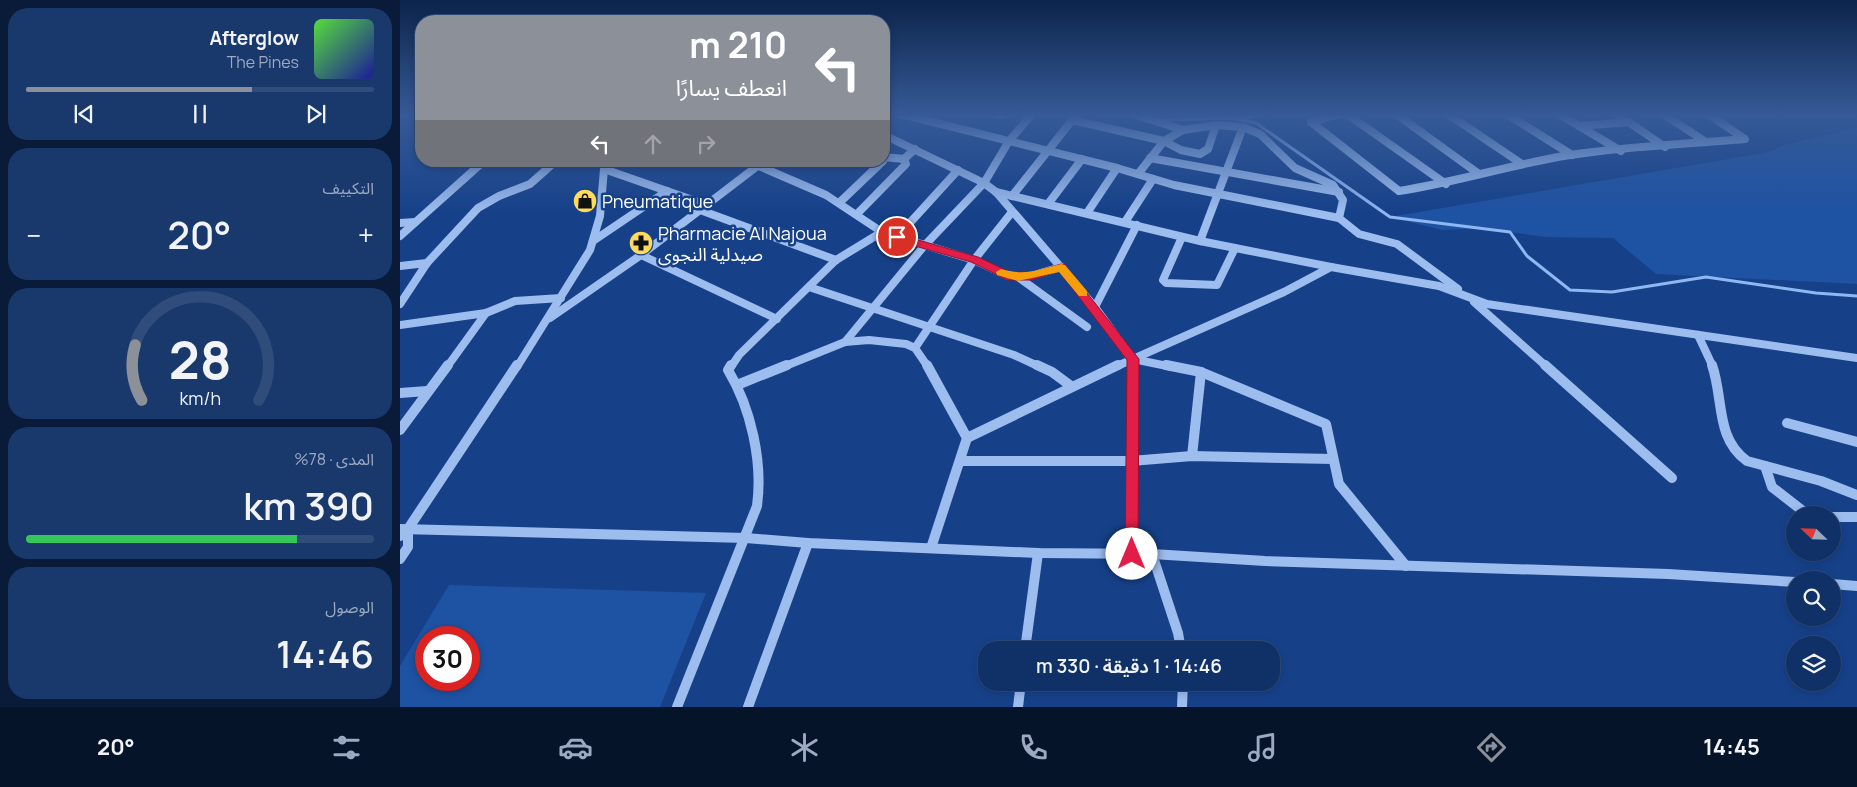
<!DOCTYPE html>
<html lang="ar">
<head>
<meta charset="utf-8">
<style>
	body { margin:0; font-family:Manrope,"Noto Sans Arabic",sans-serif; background:#19396d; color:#f1f3f6; direction:rtl; height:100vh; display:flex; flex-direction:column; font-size:19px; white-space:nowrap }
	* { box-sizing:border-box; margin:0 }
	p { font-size:16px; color:#9ca9c0 }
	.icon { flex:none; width:28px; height:28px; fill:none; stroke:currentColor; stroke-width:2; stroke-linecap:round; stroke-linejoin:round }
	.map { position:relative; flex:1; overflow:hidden; direction:ltr }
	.drawer { display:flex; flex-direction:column; gap:8px; padding:8px; background:#091b39; width:400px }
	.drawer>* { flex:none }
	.banner { position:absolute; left:15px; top:15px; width:475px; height:152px; border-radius:20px; box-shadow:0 2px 8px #0003,0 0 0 1px #304c7b; direction:rtl; background:#8c9099; color:#fff; overflow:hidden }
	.needle { width:32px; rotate:293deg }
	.fabs { position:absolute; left:1386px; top:506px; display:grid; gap:10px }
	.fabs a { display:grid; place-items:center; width:55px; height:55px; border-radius:50%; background:#103167; box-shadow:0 2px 8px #0003,0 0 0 1px #304c7b; font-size:25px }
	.speed { position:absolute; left:15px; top:626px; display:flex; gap:10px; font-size:25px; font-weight:700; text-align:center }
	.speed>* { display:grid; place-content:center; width:65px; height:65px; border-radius:50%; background:#103167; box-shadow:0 2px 8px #0003,0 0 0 1px #304c7b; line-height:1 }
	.speed .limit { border:8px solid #d22; background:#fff; color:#111 }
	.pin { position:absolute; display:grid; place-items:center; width:42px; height:42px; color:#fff; margin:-21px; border:2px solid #fff; border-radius:50%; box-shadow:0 1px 5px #0007 }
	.me { position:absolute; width:55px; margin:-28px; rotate:0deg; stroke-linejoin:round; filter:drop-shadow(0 0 4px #0008) }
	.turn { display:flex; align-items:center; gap:18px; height:105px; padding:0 20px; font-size:22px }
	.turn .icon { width:65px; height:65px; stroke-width:2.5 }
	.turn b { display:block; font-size:35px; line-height:42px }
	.lanes { display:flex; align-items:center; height:48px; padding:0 20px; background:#0003; justify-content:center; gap:25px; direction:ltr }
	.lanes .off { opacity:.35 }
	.big { font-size:38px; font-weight:600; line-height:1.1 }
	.drawer .tile { flex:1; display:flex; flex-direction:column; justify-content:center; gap:8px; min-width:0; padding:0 18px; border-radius:20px; background:#19396d }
	.drawer .dial { align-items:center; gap:0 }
	.dial svg { height:130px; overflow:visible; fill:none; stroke:#304c7b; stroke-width:7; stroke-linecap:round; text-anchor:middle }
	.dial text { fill:#f1f3f6; stroke:none }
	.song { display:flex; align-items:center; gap:15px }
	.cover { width:60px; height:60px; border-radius:8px; background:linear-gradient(135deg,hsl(110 70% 55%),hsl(240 70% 35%)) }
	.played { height:5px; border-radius:2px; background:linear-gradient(90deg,#8c9099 65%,#304c7b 65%) }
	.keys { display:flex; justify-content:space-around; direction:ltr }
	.heat { display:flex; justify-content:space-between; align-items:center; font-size:28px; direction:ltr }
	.charge { height:8px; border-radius:4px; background:linear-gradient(90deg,#34c759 78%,#304c7b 0) }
	.trip { position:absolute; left:578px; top:641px; width:302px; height:50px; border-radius:20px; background:#103167; box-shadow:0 2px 8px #0003,0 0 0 1px #304c7b; font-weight:600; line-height:50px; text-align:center; direction:rtl }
	.tab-bar { display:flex; height:80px; justify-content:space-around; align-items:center; background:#061429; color:#9ca9c0 }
	.tab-bar .icon { width:35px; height:35px }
	.tab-bar .active { color:#8c9099 }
	.tab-bar b { font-size:22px; color:#f1f3f6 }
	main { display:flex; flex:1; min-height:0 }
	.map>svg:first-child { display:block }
	.green { fill:#1e52a3; fill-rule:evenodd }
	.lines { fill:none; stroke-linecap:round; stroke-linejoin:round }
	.stream { stroke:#8fb7f2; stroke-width:3 }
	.minor-far1 { stroke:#9dbdef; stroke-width:8 }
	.minor { stroke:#9dbdef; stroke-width:10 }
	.route { fill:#e11d48; stroke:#92132f }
	.slow { fill:#f59e0b }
	.labels { text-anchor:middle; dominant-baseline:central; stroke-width:5; stroke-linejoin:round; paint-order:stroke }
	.poi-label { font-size:18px; fill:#fff; stroke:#164189; text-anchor:start }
</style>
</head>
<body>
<main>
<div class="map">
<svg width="1457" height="707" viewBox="0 0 1457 707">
	<rect width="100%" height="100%" fill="#164189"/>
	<g class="green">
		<polygon points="1457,128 1457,284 1256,274 1213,238 1145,237 1082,228 1042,230 990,217 1369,152 1384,145"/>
		<path d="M49 585 306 593 260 707H0V666ZM26 638H69V680H26Z"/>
	</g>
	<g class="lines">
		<polyline class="stream" points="764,120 830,118 856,123 990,217 1110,232 1127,256 1170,290 1212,292 1306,277 1416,293 1457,296"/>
		<g class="minor-far1">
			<polyline points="501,114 717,168 774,185 939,218"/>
			<polyline points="597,114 603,115"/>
			<polyline points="734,114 783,130 816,125 843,127 860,134 895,168 933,185 943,200 939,218 959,234 997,244 1058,289"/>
			<polyline points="838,114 841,116 852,114"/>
			<polyline points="947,114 1046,184"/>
			<polyline points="996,114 1079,174"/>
			<polyline points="1048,114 1122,164"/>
			<polyline points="1107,114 1172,155"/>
			<polyline points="1159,114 1221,151"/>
			<polyline points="1217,114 1265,147"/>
			<polyline points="1263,114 1306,142"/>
			<polyline points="672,120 764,141 781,150 800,154 808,149 816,125"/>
			<path d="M911 122 999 191C1057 182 1113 164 1170 155 1228 146 1287 144 1345 139L1308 114"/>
			<polyline points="911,122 939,114"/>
			<polyline points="1179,126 1229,122"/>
			<polyline points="484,135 584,183 596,192 695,307 733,359 733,367"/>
			<polyline points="484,157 504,159 515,149"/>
			<polyline points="750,158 939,192"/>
			<polyline points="359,166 426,195 482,232"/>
			<polyline points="204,169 307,205"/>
			<polyline points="738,174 764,141 783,130"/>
			<polyline points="596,192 800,241 931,267"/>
			<polyline points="612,196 677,114"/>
			<polyline points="439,203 483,161"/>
			<polyline points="648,204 682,159"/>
			<polyline points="300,210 436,260"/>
			<polyline points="687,213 717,168"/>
			<polyline points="457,214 506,164 504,159"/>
			<polyline points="725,222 753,179"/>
			<polyline points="0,223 15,222"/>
			<polyline points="0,236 84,161"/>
			<polyline points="497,237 558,170"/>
			<polyline points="782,237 763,280 766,283 817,285 835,248"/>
			<polyline points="193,241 267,191"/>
			<polyline points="800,241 843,127"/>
			<polyline points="241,255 377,319"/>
			<polyline points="0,266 27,263"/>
			<polyline points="618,277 687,327"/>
			<polyline points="409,287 614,355 640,367"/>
			<polyline points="1074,302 1147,367"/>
			<polyline points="0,304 27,263 78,208 99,196 130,184 156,161"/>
			<polyline points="695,307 737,225"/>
			<polyline points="150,318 241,255 364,161"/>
			<polyline points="0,325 86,313 115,301 161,298"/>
			<polyline points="1298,335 1313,367"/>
			<polyline points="445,342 524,246 584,183 609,141 632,114"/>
			<polyline points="515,348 574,260 612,212"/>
			<polyline points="733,359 772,367"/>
			<polyline points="47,367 86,313"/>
			<polyline points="117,367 190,250 200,216 204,169 208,161"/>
			<polyline points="331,367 339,355 436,260 482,232 574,260 608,276 631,276 661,267"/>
			<polyline points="383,367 445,342 469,340 506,344 515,348 528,367"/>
			<polyline points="715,367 884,292 931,267 1039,286 1087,304 1457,358"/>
		</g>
		<g class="minor">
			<polyline points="527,365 567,438 531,548"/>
			<polyline points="637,365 652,372 671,386"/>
			<polyline points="766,365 801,372 926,424 939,484 1006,566"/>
			<polyline points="1145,365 1272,478"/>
			<path d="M1312 365C1324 399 1315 438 1347 461L1421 481 1457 495"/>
			<polyline points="337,385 387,365"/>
			<polyline points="0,393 27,391"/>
			<polyline points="1387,423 1457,442"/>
			<polyline points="0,430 48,365"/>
			<polyline points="567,438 718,365"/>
			<polyline points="792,456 801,372"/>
			<polyline points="560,461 731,461 792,456 933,459"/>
			<polyline points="1365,466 1372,487 1408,515"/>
			<polyline points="1432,517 1457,517"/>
			<polyline points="0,529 346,538 408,543 638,553 752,554 865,561 1268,574 1395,582"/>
			<polyline points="0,536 8,529 117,365"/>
			<polyline points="732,554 733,365"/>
			<polyline points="752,554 778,633 781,650"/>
			<polyline points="0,559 8,547 8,529"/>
			<polyline points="1432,584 1457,586"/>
			<polyline points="625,650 638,553"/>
			<path d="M277 707 357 506C363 462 351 408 328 370L331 365"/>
			<polyline points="348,707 408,543"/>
			<polyline points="618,707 621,682"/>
			<polyline points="782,707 783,682"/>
		</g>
	</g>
	<linearGradient id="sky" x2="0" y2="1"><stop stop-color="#0c244b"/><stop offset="0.54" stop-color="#365a97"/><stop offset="1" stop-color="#365a97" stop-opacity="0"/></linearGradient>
	<rect width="1457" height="213" fill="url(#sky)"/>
	<polygon class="route" points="497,234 578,257 610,272 631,273 661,264 665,265 739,359 738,554 736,558 732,560 727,558 725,554 727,360 659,271 631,280 608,280 571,262 494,240 494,235"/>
	<path class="slow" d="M661 264 665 265 687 291V296H679L659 272 618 281 597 275 596 272 601 269C625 276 638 270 661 264Z"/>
	<defs>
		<g id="shop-disc" transform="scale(1.25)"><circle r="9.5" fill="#ffda5b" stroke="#164189"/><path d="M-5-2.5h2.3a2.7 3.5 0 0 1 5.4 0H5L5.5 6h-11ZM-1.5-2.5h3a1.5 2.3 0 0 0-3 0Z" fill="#111"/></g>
		<g id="pharmacy-disc" transform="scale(1.25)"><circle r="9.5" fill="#ffda5b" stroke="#164189"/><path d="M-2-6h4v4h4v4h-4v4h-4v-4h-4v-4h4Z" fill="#111"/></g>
	</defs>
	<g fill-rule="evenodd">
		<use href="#shop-disc" x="185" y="201"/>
		<use href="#pharmacy-disc" x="241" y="243"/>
	</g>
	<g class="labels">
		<g class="poi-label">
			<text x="202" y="201">Pneumatique</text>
			<text x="258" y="233">Pharmacie Al Najoua<tspan x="258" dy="21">صيدلية النجوى</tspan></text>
		</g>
	</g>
</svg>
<div class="fabs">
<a><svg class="needle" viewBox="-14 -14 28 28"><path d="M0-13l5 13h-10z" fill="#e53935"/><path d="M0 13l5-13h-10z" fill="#9ca9c0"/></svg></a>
<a><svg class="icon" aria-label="search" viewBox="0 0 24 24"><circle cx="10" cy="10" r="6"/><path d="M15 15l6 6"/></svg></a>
<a><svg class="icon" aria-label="layers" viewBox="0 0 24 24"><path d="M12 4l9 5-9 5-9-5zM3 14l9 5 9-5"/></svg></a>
</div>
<div class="speed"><div class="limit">30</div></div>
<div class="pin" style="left:497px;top:237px;background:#d93025"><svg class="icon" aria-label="arrive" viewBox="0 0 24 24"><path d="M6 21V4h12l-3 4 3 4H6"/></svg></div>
<svg class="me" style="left:732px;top:554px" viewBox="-20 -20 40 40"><circle r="19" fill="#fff"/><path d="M0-13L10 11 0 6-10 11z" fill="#e11d48"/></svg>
<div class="trip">14:46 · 1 دقيقة · 330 m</div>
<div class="banner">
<div class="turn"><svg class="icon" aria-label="left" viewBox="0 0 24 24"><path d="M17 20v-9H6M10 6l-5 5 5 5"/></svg><div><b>210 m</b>انعطف يسارًا</div></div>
<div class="lanes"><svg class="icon" aria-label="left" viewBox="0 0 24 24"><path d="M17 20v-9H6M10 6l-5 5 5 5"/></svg><svg class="icon off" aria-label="ahead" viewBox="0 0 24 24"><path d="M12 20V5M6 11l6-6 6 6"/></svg><svg class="icon off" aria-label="right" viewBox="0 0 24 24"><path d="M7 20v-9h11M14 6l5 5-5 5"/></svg></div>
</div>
</div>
<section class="drawer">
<div class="tile">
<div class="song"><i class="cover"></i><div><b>Afterglow</b><p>The Pines</p></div></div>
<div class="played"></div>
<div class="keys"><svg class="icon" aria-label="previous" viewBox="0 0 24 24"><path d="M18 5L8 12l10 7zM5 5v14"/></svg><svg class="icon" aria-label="pause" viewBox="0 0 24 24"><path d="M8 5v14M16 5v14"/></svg><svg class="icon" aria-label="next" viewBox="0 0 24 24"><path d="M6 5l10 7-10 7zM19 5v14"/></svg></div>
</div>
<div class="tile"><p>التكييف</p>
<div class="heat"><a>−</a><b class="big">20°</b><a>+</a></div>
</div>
<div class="tile dial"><svg viewBox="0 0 100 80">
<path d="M14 69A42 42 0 1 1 86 69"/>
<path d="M14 69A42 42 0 0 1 10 35" stroke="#8c9099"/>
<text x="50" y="56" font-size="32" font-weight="700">28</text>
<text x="50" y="72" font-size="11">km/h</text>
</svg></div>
<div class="tile"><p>المدى · 78%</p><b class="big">390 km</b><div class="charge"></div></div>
<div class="tile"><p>الوصول</p><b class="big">14:46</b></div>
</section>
</main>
<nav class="tab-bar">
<b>14:45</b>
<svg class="icon active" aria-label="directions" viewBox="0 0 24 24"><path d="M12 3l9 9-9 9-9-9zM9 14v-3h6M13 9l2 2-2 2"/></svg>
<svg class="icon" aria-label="music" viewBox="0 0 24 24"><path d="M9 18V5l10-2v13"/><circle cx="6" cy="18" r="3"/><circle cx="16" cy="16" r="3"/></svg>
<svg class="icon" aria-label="phone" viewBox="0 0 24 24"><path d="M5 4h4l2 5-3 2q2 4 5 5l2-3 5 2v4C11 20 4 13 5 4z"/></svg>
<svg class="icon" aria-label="climate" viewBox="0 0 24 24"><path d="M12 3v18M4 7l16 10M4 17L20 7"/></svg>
<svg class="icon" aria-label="car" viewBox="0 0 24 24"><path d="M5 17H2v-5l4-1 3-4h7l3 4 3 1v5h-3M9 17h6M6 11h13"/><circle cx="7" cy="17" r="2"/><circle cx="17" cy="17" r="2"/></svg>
<svg class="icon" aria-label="filters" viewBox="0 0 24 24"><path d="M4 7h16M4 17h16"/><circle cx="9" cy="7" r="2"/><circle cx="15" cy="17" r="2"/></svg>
<b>20°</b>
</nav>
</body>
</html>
